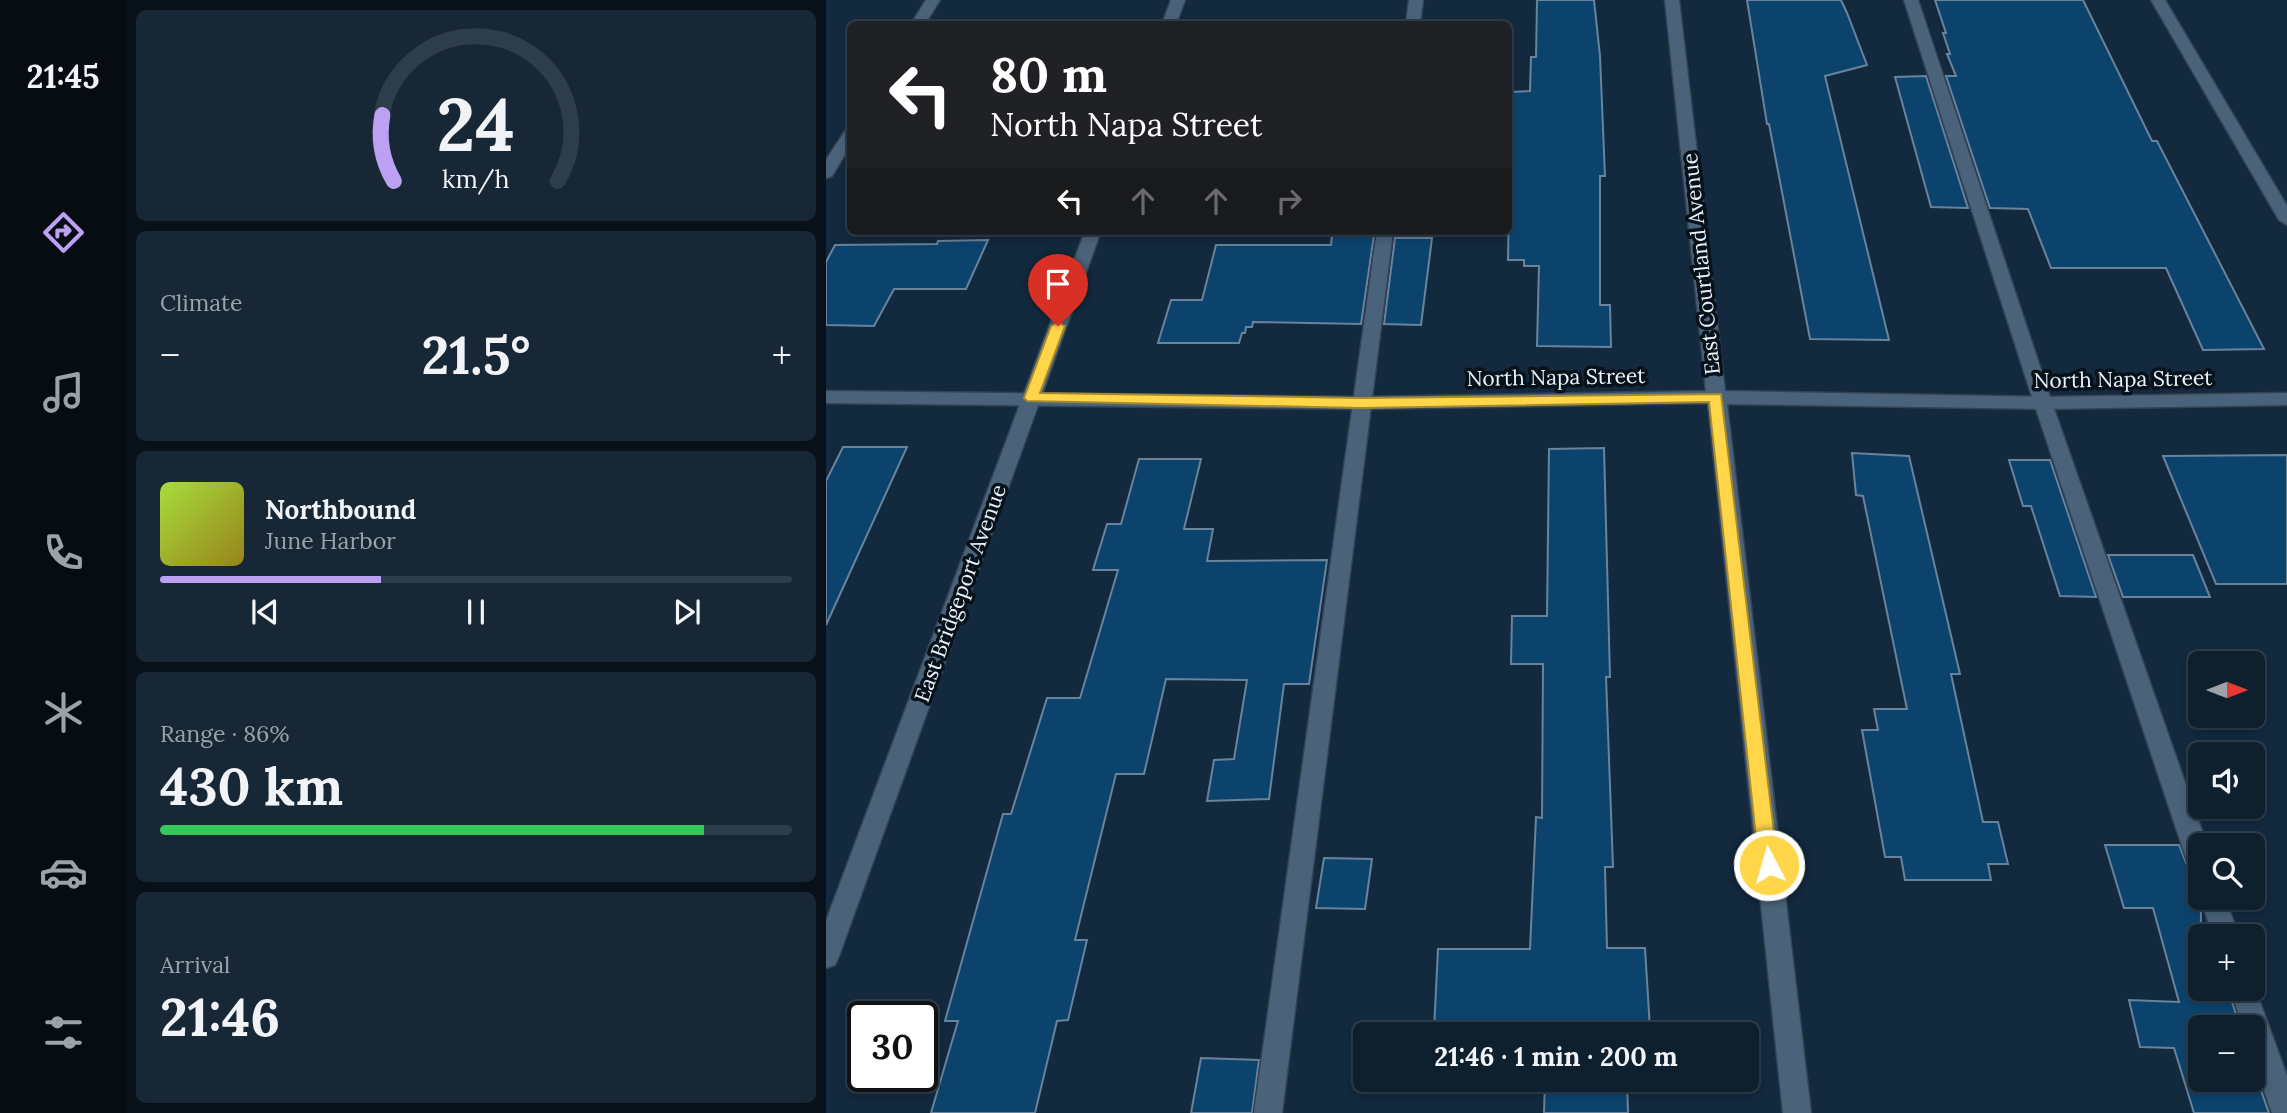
<!DOCTYPE html>
<html lang="en">
<head>
<meta charset="utf-8">
<style>
	body { margin:0; font-family:Lora,serif; background:#172736; color:#f1f3f6; height:100vh; display:flex; flex-direction:column; font-size:26px; white-space:nowrap }
	* { box-sizing:border-box; margin:0 }
	p { font-size:23px; color:#9ba2aa }
	.icon { flex:none; width:38px; height:38px; fill:none; stroke:currentColor; stroke-width:2; stroke-linecap:round; stroke-linejoin:round }
	.map { position:relative; flex:1; overflow:hidden }
	.panel { display:flex; flex-direction:column; gap:10px; padding:10px; background:#081119; width:700px }
	.panel>* { flex:none }
	.hud { position:absolute; left:21px; top:21px; width:665px; height:214px; border-radius:10px; box-shadow:0 4px 10px #0003,0 0 0 2px #2e3d4a; background:#202124; color:#fff; overflow:hidden }
	.needle { width:46px; rotate:90deg }
	.buttons { position:absolute; left:1362px; top:651px; display:grid; gap:14px }
	.buttons a { display:grid; place-items:center; width:77px; height:77px; border-radius:10px; background:#0e1f2e; box-shadow:0 4px 10px #0003,0 0 0 2px #2e3d4a; font-size:35px }
	.speed { position:absolute; left:21px; top:1001px; display:flex; gap:14px; font-size:35px; font-weight:700; text-align:center }
	.speed>* { display:grid; place-content:center; width:91px; height:91px; border-radius:50%; background:#0e1f2e; box-shadow:0 4px 10px #0003,0 0 0 2px #2e3d4a; line-height:1 }
	.speed .limit { border:4px solid #111; border-radius:10px; background:#fff; color:#111 }
	.pin { position:absolute; display:grid; place-items:center; width:60px; height:60px; color:#fff; margin:-72px -30px; border-radius:50% 50% 50% 0; rotate:-45deg; box-shadow:0 0 7px #0007 }
	.pin .icon { rotate:45deg }
	.me { position:absolute; width:77px; margin:-38px; rotate:354deg; stroke-linejoin:round; filter:drop-shadow(0 0 5px #0008) }
	.turn { display:flex; align-items:center; gap:24px; height:147px; padding:0 28px; font-size:32px }
	.turn .icon { width:91px; height:91px; stroke-width:2.5 }
	.turn b { display:block; font-size:49px; line-height:60px }
	.lanes { display:flex; align-items:center; height:66px; padding:0 28px; background:#0003; justify-content:center; gap:35px; direction:ltr }
	.lanes .off { opacity:.35 }
	.big { font-size:52px; font-weight:700; line-height:1.1 }
	.panel .card { flex:1; display:flex; flex-direction:column; justify-content:center; gap:10px; min-width:0; padding:0 24px; border-radius:10px; background:#172736 }
	.panel .dial { align-items:center; gap:0 }
	.dial svg { height:182px; overflow:visible; fill:none; stroke:#2e3d4a; stroke-width:7; stroke-linecap:round; text-anchor:middle }
	.dial text { fill:#f1f3f6; stroke:none }
	.song { display:flex; align-items:center; gap:21px }
	.cover { width:84px; height:84px; border-radius:10px; background:linear-gradient(135deg,hsl(80 70% 55%),hsl(50 70% 35%)) }
	.played { height:7px; border-radius:4px; background:linear-gradient(90deg,#bca0f2 35%,#2e3d4a 35%) }
	.keys { display:flex; justify-content:space-around; direction:ltr }
	.heat { display:flex; justify-content:space-between; align-items:center; font-size:38px; direction:ltr }
	.charge { height:10px; border-radius:5px; background:linear-gradient(90deg,#34c759 86%,#2e3d4a 0) }
	.trip { position:absolute; left:527px; top:1022px; width:406px; height:70px; border-radius:10px; background:#0e1f2e; box-shadow:0 4px 10px #0003,0 0 0 2px #2e3d4a; font-weight:700; line-height:70px; text-align:center }
	main { display:flex; flex:1; min-height:0 }
	.dock { display:flex; flex-direction:column; width:126px; justify-content:space-around; align-items:center; background:#060c12; color:#9ba2aa }
	.dock .icon { width:49px; height:49px }
	.dock .current { color:#bca0f2 }
	.dock b { font-size:32px; color:#f1f3f6 }
	.map>svg:first-child { display:block }
	.building { fill:#0c436d; stroke:#69839c; stroke-width:2 }
	.lines { fill:none; stroke-linecap:round; stroke-linejoin:round }
	.service-casing { stroke:#344354; stroke-width:3 }
	.minor-casing { stroke:#344354; stroke-width:3 }
	.tertiary-casing { stroke:#344354; stroke-width:3 }
	.service { fill:#4a637a; fill-rule:evenodd }
	.minor { fill:#4a637a; fill-rule:evenodd }
	.tertiary { fill:#4a637a; fill-rule:evenodd }
	.route { fill:#ffd54a; stroke:#a68a30; stroke-width:2 }
	.labels { text-anchor:middle; dominant-baseline:central; stroke-width:7; stroke-linejoin:round; paint-order:stroke }
	.street-label { font-size:21px; fill:#ebf4fc; stroke:#07111a }
</style>
</head>
<body>
<main>
<nav class="dock">
<b>21:45</b>
<svg class="icon current" aria-label="directions" viewBox="0 0 24 24"><path d="M12 3l9 9-9 9-9-9zM9 14v-3h6M13 9l2 2-2 2"/></svg>
<svg class="icon" aria-label="music" viewBox="0 0 24 24"><path d="M9 18V5l10-2v13"/><circle cx="6" cy="18" r="3"/><circle cx="16" cy="16" r="3"/></svg>
<svg class="icon" aria-label="phone" viewBox="0 0 24 24"><path d="M5 4h4l2 5-3 2q2 4 5 5l2-3 5 2v4C11 20 4 13 5 4z"/></svg>
<svg class="icon" aria-label="climate" viewBox="0 0 24 24"><path d="M12 3v18M4 7l16 10M4 17L20 7"/></svg>
<svg class="icon" aria-label="car" viewBox="0 0 24 24"><path d="M5 17H2v-5l4-1 3-4h7l3 4 3 1v5h-3M9 17h6M6 11h13"/><circle cx="7" cy="17" r="2"/><circle cx="17" cy="17" r="2"/></svg>
<svg class="icon" aria-label="filters" viewBox="0 0 24 24"><path d="M4 7h16M4 17h16"/><circle cx="9" cy="7" r="2"/><circle cx="15" cy="17" r="2"/></svg>
</nav>
<section class="panel">
<div class="card dial"><svg viewBox="0 0 100 80">
<path d="M14 69A42 42 0 1 1 86 69"/>
<path d="M14 69A42 42 0 0 1 9 40" stroke="#bca0f2"/>
<text x="50" y="56" font-size="32" font-weight="700">24</text>
<text x="50" y="72" font-size="11">km/h</text>
</svg></div>
<div class="card"><p>Climate</p>
<div class="heat"><a>−</a><b class="big">21.5°</b><a>+</a></div>
</div>
<div class="card">
<div class="song"><i class="cover"></i><div><b>Northbound</b><p>June Harbor</p></div></div>
<div class="played"></div>
<div class="keys"><svg class="icon" aria-label="previous" viewBox="0 0 24 24"><path d="M18 5L8 12l10 7zM5 5v14"/></svg><svg class="icon" aria-label="pause" viewBox="0 0 24 24"><path d="M8 5v14M16 5v14"/></svg><svg class="icon" aria-label="next" viewBox="0 0 24 24"><path d="M6 5l10 7-10 7zM19 5v14"/></svg></div>
</div>
<div class="card"><p>Range · 86%</p><b class="big">430 km</b><div class="charge"></div></div>
<div class="card"><p>Arrival</p><b class="big">21:46</b></div>
</section>
<div class="map">
<svg width="1461" height="1113" viewBox="0 0 1461 1113">
	<rect width="100%" height="100%" fill="#12293e"/>
	<g class="building">
		<polygon points="711,0 768,0 774,56 779,176 774,176 774,305 784,305 785,347 711,346 713,266 698,266 698,260 682,260 685,92 704,91 705,57 710,57"/>
		<polygon points="921,0 1015,0 1021,13 1041,65 999,76 1063,340 984,339 943,124 941,124"/>
		<polygon points="1109,0 1257,0 1326,141 1331,141 1438,349 1377,350 1340,268 1225,268 1202,209 1164,208 1120,76 1130,76 1121,54 1124,54 1117,33 1120,33"/>
		<polygon points="1100,76 1142,208 1105,207 1069,77"/>
		<polygon points="506,235 548,235 535,324 427,322 426,327 420,327 419,333 416,333 413,343 332,343 345,300 376,300 390,245 505,245"/>
		<polygon points="569,238 606,238 595,325 558,324"/>
		<polygon points="162,240 140,289 68,289 48,326 0,325 0,262 9,245 111,244 112,241"/>
		<polygon points="17,447 81,447 0,625 0,481"/>
		<polygon points="778,448 784,677 780,677 787,867 779,867 781,948 819,948 824,1029 800,1029 800,1034 720,1034 720,1030 608,1030 612,949 704,949 710,817 716,818 717,664 685,664 686,616 721,616 723,449"/>
		<polygon points="1026,453 1083,456 1134,674 1125,674 1157,822 1172,822 1182,864 1162,864 1165,880 1079,880 1075,857 1059,857 1036,730 1052,730 1048,709 1081,709 1037,496 1030,495"/>
		<polygon points="1461,455 1461,584 1390,584 1337,456"/>
		<polygon points="313,459 375,459 358,529 387,529 381,561 501,560 483,684 458,684 443,799 381,801 388,760 408,759 421,680 340,679 318,774 290,774 249,940 261,940 242,1020 231,1021 209,1113 105,1113 132,1021 119,1021 177,814 185,814 221,698 254,698 292,570 267,570 281,524 295,524"/>
		<polygon points="1183,460 1224,460 1270,597 1234,596 1205,506 1197,506"/>
		<polygon points="1282,555 1367,555 1384,597 1297,597"/>
		<polygon points="1279,845 1353,845 1363,870 1370,874 1374,884 1372,898 1375,908 1374,989 1402,989 1414,1027 1374,1027 1374,1080 1426,1080 1426,1065 1443,1113 1368,1113 1348,1048 1314,1047 1303,1000 1353,1002 1327,908 1298,908"/>
		<polygon points="498,858 546,859 539,909 490,908"/>
		<polygon points="375,1058 433,1060 426,1113 365,1113"/>
		<polygon points="719,1080 801,1080 802,1113 718,1113"/>
	</g>
	<g class="lines">
		<g class="service-casing">
			<g id="service">
				<polygon points="100,0 114,0 99,24 85,24"/>
				<polygon points="583,0 597,0 594,24 580,24"/>
				<polygon points="1078,0 1092,0 1226,403 1381,845 1374,845 1374,872 1365,869 1361,861 1208,403"/>
				<polygon points="24,129 24,146 6,176 0,178 0,160 19,131"/>
				<polygon points="551,231 567,231 456,1113 428,1113"/>
				<polygon points="1374,897 1399,898 1413,936 1387,936"/>
				<polygon points="1426,980 1461,1076 1461,1113 1446,1113 1426,1056 1426,1027 1417,1027 1404,989 1426,989"/>
			</g>
		</g>
		<g class="minor-casing">
			<g id="minor">
				<polygon points="839,0 853,0 899,391 1217,397 1461,393 1461,405 1217,409 901,404 985,1113 957,1113 882,403 535,409 0,403 0,391 535,397 880,391"/>
				<polygon points="1325,0 1339,0 1461,206 1461,225 1453,220"/>
			</g>
		</g>
		<g class="tertiary-casing">
			<g id="tertiary">
				<polygon points="345,0 359,0 350,24 336,24"/>
				<polygon points="259,231 275,231 13,956 9,965 0,968 0,921"/>
			</g>
		</g>
		<use href="#service" class="service"/>
		<use href="#minor" class="minor"/>
		<use href="#tertiary" class="tertiary"/>
	</g>
	<polygon class="route" points="232,322 239,326 214,393 535,398 895,394 952,865 949,871 943,874 936,871 933,865 883,402 535,408 201,401 198,398 225,326"/>
	<g class="labels">
		<g class="street-label">
			<text transform="translate(875 264) rotate(-96)">East Courtland Avenue</text>
			<text transform="translate(730 377) rotate(-1)">North Napa Street</text>
			<text transform="translate(1297 379) rotate(-1)">North Napa Street</text>
			<text transform="translate(134 593) rotate(-70)">East Bridgeport Avenue</text>
		</g>
	</g>
</svg>
<div class="buttons">
<a><svg class="needle" viewBox="-14 -14 28 28"><path d="M0-13l5 13h-10z" fill="#e53935"/><path d="M0 13l5-13h-10z" fill="#9ba2aa"/></svg></a>
<a><svg class="icon" aria-label="sound" viewBox="0 0 24 24"><path d="M4 9h4l5-4v14l-5-4H4zM17 9q2 3 0 6"/></svg></a>
<a><svg class="icon" aria-label="search" viewBox="0 0 24 24"><circle cx="10" cy="10" r="6"/><path d="M15 15l6 6"/></svg></a>
<a>+</a>
<a>−</a>
</div>
<div class="speed"><div class="limit">30</div></div>
<div class="pin" style="left:232px;top:326px;background:#d93025"><svg class="icon" aria-label="arrive" viewBox="0 0 24 24"><path d="M6 21V4h12l-3 4 3 4H6"/></svg></div>
<svg class="me" style="left:943px;top:865px" viewBox="-20 -20 40 40"><circle r="17" fill="#ffd54a" stroke="#fff" stroke-width="3"/><path d="M0-11L8 9 0 5-8 9z" fill="#fff"/></svg>
<div class="trip">21:46 · 1 min · 200 m</div>
<div class="hud">
<div class="turn"><svg class="icon" aria-label="left" viewBox="0 0 24 24"><path d="M17 20v-9H6M10 6l-5 5 5 5"/></svg><div><b>80 m</b>North Napa Street</div></div>
<div class="lanes"><svg class="icon" aria-label="left" viewBox="0 0 24 24"><path d="M17 20v-9H6M10 6l-5 5 5 5"/></svg><svg class="icon off" aria-label="ahead" viewBox="0 0 24 24"><path d="M12 20V5M6 11l6-6 6 6"/></svg><svg class="icon off" aria-label="ahead" viewBox="0 0 24 24"><path d="M12 20V5M6 11l6-6 6 6"/></svg><svg class="icon off" aria-label="right" viewBox="0 0 24 24"><path d="M7 20v-9h11M14 6l5 5-5 5"/></svg></div>
</div>
</div>
</main>
</body>
</html>
